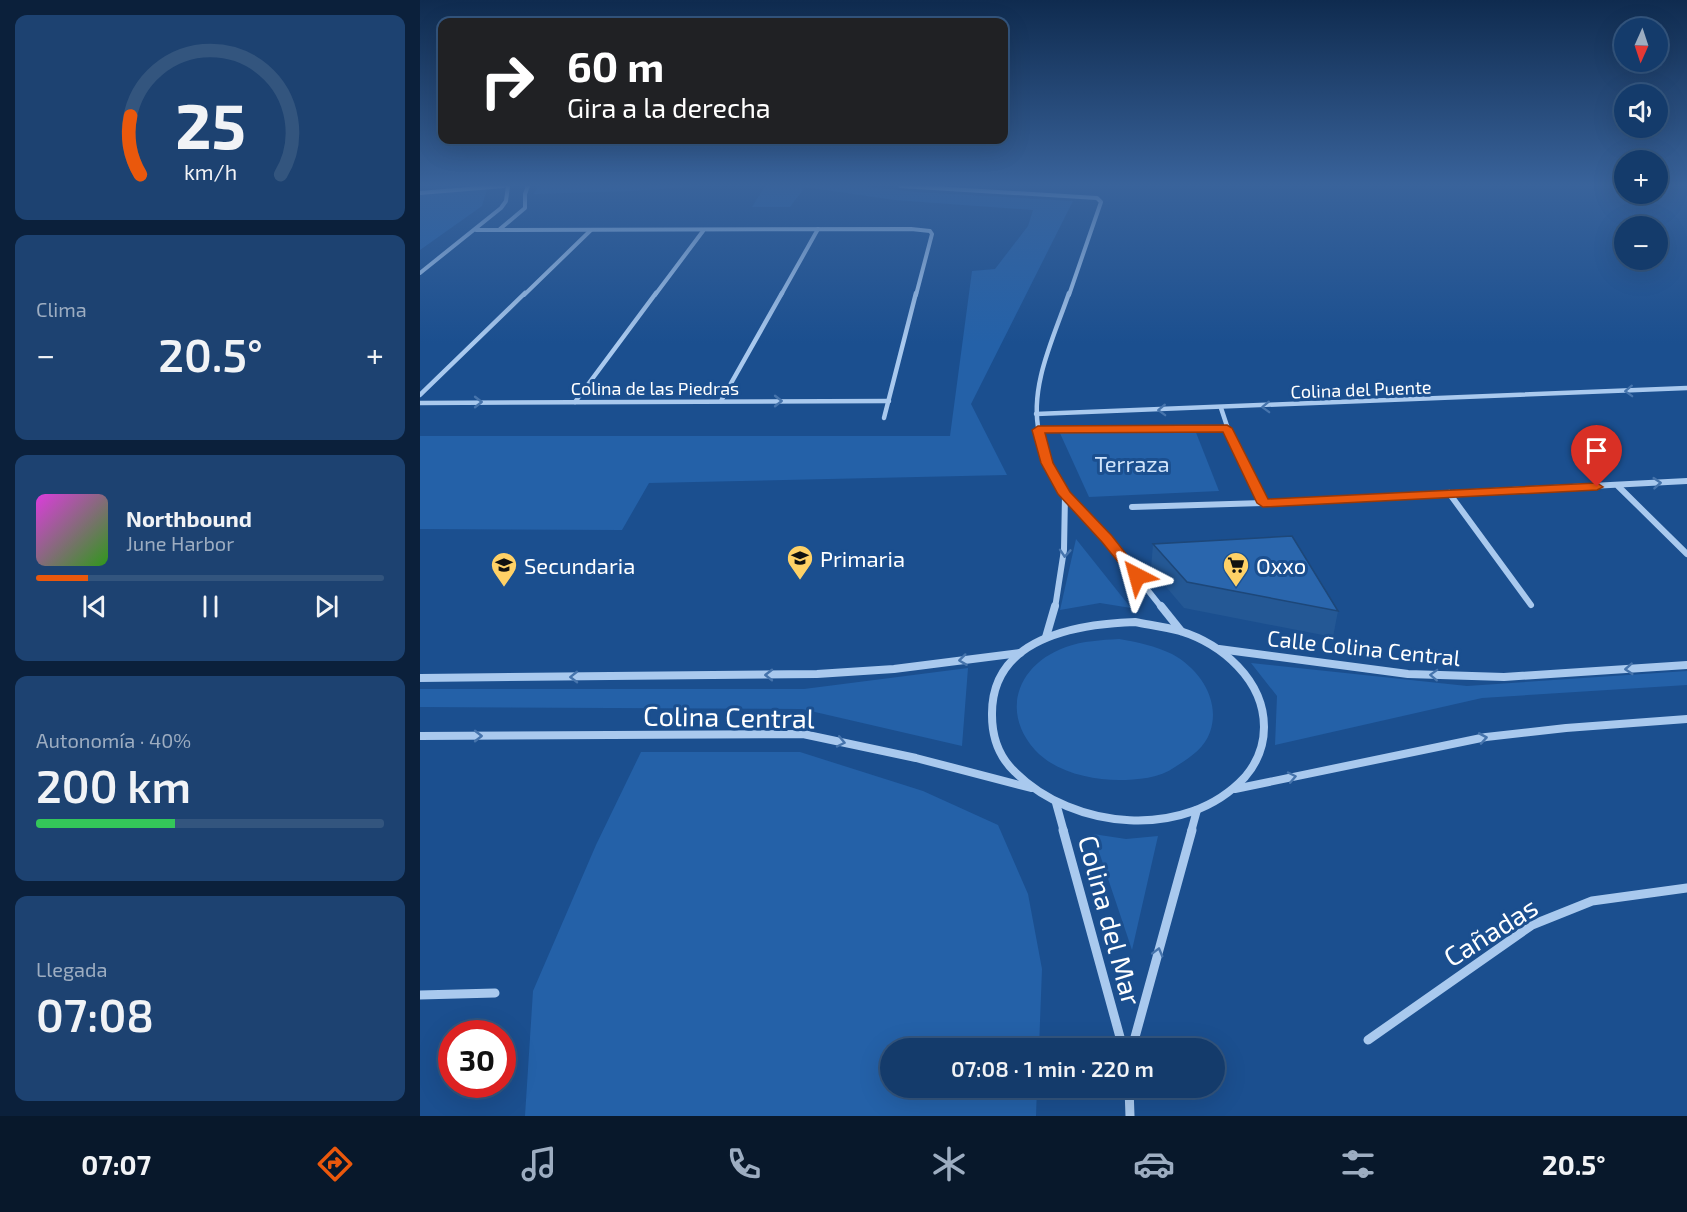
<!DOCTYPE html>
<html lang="es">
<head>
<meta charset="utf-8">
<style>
	body { margin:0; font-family:"Exo 2",sans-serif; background:#1d4271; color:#f1f3f6; height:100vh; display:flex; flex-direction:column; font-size:22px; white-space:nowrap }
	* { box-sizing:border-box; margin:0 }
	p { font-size:20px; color:#9dadc1 }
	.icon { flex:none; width:33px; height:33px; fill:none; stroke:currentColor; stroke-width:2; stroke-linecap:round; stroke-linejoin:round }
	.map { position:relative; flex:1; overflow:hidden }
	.drawer { display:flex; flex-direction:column; gap:15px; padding:15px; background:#0b203b; width:420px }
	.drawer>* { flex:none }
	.guide { position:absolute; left:18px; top:18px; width:570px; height:126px; border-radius:12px; box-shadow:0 6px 24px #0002,0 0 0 2px #33557e; background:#202124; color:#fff; overflow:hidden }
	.needle { width:39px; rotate:183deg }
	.fabs { position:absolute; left:1194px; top:18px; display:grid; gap:12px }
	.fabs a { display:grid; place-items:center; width:54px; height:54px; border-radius:50%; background:#143b6b; box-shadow:0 6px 24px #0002,0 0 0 2px #33557e; font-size:30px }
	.speed { position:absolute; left:18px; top:1020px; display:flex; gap:12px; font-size:30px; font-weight:700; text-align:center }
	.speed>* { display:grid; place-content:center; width:78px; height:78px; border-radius:50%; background:#143b6b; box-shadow:0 6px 24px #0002,0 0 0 2px #33557e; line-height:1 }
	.speed .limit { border:9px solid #d22; background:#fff; color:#111 }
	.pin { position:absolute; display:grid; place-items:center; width:51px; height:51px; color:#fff; margin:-62px -26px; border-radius:50% 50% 50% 0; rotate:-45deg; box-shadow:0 0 6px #0007 }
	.pin .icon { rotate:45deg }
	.me { position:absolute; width:66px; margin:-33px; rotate:321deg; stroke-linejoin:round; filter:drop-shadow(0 0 4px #0008) }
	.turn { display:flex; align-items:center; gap:21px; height:126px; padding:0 30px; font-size:27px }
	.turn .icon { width:78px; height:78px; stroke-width:2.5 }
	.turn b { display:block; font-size:42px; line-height:51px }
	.big { font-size:45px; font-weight:600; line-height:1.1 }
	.drawer .card { flex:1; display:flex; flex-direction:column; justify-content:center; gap:9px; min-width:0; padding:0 21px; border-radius:12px; background:#1d4271 }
	.drawer .dial { align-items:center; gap:0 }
	.dial svg { height:156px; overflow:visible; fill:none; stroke:#33557e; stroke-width:7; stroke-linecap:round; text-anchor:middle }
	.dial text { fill:#f1f3f6; stroke:none }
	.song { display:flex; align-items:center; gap:18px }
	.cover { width:72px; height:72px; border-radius:9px; background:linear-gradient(135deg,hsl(300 70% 55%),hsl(110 70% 35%)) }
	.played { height:6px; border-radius:3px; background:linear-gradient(90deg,#ea580c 15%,#33557e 15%) }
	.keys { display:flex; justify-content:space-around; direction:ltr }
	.heat { display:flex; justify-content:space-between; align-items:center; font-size:33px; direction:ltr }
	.charge { height:9px; border-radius:4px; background:linear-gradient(90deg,#34c759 40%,#33557e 0) }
	.trip { position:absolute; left:460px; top:1038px; width:345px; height:60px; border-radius:30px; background:#143b6b; box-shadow:0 6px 24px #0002,0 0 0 2px #33557e; font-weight:600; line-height:60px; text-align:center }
	.dock { display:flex; height:96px; justify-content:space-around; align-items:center; background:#08182b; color:#9dadc1 }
	.dock .icon { width:42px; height:42px }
	.dock .current { color:#ea580c }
	.dock b { font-size:27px; color:#f1f3f6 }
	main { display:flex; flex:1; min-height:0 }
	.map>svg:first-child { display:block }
	.green { fill:#2461a8 }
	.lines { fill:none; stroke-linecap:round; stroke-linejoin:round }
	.minor-far4 { stroke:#a9c9ee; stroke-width:4 }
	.minor-far3 { stroke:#a9c9ee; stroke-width:4.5 }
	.minor-far2 { stroke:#a9c9ee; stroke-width:6 }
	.minor-far1 { stroke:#a9c9ee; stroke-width:8 }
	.minor { stroke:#a9c9ee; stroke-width:9 }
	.wall { fill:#245895 }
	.building { fill:#2a66ad; stroke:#1d4779; stroke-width:1.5 }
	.oneway { stroke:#4674ac }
	.route { fill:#ea580c; stroke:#983908; stroke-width:1.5 }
	.labels { text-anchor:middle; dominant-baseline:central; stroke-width:6; stroke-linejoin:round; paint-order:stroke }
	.far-street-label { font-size:18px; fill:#fff; stroke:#1b4f8f }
	.park-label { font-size:22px; fill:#cfe3fa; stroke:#1b4f8f }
	.poi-label { font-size:22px; fill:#fff; stroke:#1b4f8f; text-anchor:start }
	.street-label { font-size:22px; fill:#fff; stroke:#1b4f8f }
	.near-street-label { font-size:27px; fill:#fff; stroke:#1b4f8f }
</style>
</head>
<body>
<main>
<section class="drawer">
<div class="card dial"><svg viewBox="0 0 100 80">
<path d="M14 69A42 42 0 1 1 86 69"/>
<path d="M14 69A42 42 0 0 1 9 39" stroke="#ea580c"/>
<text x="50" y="56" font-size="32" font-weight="700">25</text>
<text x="50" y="72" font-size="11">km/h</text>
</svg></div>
<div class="card"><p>Clima</p>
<div class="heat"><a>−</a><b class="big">20.5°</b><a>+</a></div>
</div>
<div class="card">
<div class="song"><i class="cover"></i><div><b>Northbound</b><p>June Harbor</p></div></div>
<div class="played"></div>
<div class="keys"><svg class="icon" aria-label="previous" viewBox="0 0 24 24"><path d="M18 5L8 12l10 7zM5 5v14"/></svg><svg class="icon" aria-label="pause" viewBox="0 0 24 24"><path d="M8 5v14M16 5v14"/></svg><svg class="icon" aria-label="next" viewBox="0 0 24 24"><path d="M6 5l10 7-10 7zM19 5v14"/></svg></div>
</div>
<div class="card"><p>Autonomía · 40%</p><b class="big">200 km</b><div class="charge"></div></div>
<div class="card"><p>Llegada</p><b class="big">07:08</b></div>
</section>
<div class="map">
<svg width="1267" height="1116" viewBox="0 0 1267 1116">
	<rect width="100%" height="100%" fill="#1b4f8f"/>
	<g class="green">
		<polygon points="123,186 280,186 214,191 113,194 118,187"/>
		<polygon points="345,186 440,186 496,192 653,201 551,404 587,475 229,483 202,530 0,529 0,436 530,436 552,271 575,269 608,226 613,210 474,200 385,187 370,207 332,207"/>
		<polygon points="67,189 62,206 0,250 0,195"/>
		<polygon points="775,430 799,491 669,497 639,431"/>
		<polygon points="656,539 711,608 680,603 640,610"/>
		<path d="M699 639C718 642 735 646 752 654 780 669 801 701 790 732 784 749 769 758 755 767 740 778 717 780 699 780 671 780 635 772 615 750 580 711 598 664 646 647 663 641 681 640 699 639Z"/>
		<polygon points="831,663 1047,686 1267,671 1267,685 1062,698 855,745 857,696"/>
		<polygon points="548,668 542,746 382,709 0,707 0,689 384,689"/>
		<polygon points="221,752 380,752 503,791 578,825 608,894 622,969 619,1048 471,1048 471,1088 617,1088 616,1116 105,1116 113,991 176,845"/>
		<polygon points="673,834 706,839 738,836 712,950"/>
	</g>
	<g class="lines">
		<g class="minor-far4">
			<polyline points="480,186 677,198 681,202 649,295"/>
			<polyline points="0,193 84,186"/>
			<polyline points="80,229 105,208 105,194 108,186"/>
			<polyline points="56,230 491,229 510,231 512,234 496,295"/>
			<polyline points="0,273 81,208 86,201 88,186"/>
			<polyline points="104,295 171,230"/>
			<polyline points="235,295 283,231"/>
			<polyline points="361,295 398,229"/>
		</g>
		<g class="minor-far3">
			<polyline points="0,395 105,293"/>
			<polyline points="301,401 362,293"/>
			<polyline points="155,402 236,293"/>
			<polyline points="0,403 469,401"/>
			<polyline points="801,408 809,432"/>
			<polyline points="616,414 1267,388"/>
			<polyline points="464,418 496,293"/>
			<polyline points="618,430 807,428"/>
			<path d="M619 432C609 386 634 337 649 293"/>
		</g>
		<g class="minor-far2">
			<polyline points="618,431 627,463 645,494 687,539 742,608"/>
			<polyline points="808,431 843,503"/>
			<polyline points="1198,486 1267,554"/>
			<polyline points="1029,493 1111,605"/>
			<polyline points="712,507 843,503 1267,481"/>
			<polyline points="635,608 644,550 645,495"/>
		</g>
		<g class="minor-far1">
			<polyline points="741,606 761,631"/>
			<path d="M715 622C730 625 745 627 760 631 802 644 844 680 844 727 844 745 837 763 825 777 766 841 653 830 595 772 579 757 572 736 572 715 571 638 656 624 715 622Z"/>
			<polyline points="626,637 635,606"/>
			<polyline points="799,649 988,674 1084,677 1267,665"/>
			<polyline points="0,678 397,674 474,669 600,653"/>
			<polyline points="0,736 383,734 496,758 611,788"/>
			<polyline points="815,789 1066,737 1146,728 1267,719"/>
			<polyline points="636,803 644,832"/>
			<polyline points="771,832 777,810"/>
		</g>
		<g class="minor">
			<polyline points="643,830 703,1048"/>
			<polyline points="0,995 75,993"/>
			<polyline points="948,1040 1112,925 1172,901 1267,888"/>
			<polyline points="712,1048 772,830"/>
			<polyline points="709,1088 710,1116"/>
		</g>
	</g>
	<polygon class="wall" points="733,544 918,611 913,637 764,608 731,569"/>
	<polygon class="building" points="872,536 918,611 767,582 733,544"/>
	<defs><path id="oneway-chevron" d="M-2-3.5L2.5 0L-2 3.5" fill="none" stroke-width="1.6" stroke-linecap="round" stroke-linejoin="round" transform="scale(1.5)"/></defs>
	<g class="oneway">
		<use href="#oneway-chevron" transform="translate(1209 391) rotate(178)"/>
		<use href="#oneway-chevron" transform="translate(358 401)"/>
		<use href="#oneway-chevron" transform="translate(58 402)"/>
		<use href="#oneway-chevron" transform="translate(846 407) rotate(178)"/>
		<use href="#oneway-chevron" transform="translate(742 410) rotate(178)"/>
		<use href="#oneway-chevron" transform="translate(1237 483) rotate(-4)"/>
		<use href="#oneway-chevron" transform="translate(645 553) rotate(94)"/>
		<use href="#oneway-chevron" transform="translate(543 660) rotate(173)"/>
		<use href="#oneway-chevron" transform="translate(1209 669) rotate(176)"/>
		<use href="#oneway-chevron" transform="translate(349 675) rotate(180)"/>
		<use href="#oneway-chevron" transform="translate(1014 675) rotate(-178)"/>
		<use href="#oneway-chevron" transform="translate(154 677) rotate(179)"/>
		<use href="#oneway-chevron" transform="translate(58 736)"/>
		<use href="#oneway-chevron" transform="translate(1063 738) rotate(-10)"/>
		<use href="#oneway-chevron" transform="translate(421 742) rotate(12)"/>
		<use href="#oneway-chevron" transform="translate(872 777) rotate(-12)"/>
		<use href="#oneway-chevron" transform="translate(738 952) rotate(-75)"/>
	</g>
	<linearGradient id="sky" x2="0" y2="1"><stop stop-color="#0f2b4f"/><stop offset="0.54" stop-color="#39639b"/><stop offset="1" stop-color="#39639b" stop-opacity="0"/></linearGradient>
	<rect width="1267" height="343" fill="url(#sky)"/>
	<polygon class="route" points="807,425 812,428 848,499 1177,483 1183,487 1177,490 843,507 837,503 803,432 625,433 633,463 650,492 692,536 721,573 724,576 717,580 712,579 682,542 638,494 621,463 612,430 618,426"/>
	<defs>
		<g id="school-pin" transform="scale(1.35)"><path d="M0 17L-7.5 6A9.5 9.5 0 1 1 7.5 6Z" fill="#ffd166" stroke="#1b4f8f"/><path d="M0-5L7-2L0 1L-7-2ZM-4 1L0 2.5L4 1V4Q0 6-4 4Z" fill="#111"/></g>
		<g id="supermarket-pin" transform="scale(1.35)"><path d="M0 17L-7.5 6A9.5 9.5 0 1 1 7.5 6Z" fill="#ffd166" stroke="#1b4f8f"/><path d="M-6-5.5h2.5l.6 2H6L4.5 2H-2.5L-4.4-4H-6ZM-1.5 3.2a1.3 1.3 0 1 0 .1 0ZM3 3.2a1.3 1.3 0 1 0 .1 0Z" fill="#111"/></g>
	</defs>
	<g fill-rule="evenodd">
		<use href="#school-pin" x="380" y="558"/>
		<use href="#school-pin" x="84" y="565"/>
		<use href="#supermarket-pin" x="816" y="565"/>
	</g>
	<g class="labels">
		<g class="far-street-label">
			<text x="235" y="388">Colina de las Piedras</text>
			<text transform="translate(941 389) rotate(-2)">Colina del Puente</text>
		</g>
		<g class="park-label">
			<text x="712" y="463">Terraza</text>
		</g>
		<g class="poi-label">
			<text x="400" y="558">Primaria</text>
			<text x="104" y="565">Secundaria</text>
			<text x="836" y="565">Oxxo</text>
		</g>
		<g class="street-label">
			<text transform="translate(944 647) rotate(6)">Calle Colina Central</text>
		</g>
		<g class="near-street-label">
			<text transform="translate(309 716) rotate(1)">Colina Central</text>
			<text transform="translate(691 920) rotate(75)">Colina del Mar</text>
			<text transform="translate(1070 931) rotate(-32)">Cañadas</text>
		</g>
	</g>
</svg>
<div class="fabs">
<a><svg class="needle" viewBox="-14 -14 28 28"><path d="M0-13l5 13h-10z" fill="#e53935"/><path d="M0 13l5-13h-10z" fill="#9dadc1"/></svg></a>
<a><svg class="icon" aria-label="sound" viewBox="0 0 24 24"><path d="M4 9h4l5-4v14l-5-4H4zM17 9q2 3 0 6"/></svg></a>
<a>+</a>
<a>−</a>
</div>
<div class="speed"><div class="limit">30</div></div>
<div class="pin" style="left:1177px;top:487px;background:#d93025"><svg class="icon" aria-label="arrive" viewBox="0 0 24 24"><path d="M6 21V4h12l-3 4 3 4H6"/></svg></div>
<svg class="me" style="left:717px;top:576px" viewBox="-20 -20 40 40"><path d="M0-17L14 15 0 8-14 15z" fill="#ea580c" stroke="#fff" stroke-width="4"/></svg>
<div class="trip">07:08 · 1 min · 220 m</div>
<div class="guide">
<div class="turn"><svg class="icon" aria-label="right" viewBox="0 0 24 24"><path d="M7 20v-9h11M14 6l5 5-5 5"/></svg><div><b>60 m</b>Gira a la derecha</div></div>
</div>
</div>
</main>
<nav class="dock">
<b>07:07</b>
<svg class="icon current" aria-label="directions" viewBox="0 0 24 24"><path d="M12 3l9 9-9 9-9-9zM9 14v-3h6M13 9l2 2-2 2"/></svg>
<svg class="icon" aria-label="music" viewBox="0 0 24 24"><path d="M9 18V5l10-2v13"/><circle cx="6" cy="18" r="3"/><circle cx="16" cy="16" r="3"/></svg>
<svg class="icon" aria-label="phone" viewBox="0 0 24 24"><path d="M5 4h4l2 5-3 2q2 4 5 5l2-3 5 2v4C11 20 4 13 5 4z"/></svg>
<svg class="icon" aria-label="climate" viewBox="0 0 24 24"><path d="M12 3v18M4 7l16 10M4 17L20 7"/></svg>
<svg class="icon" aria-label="car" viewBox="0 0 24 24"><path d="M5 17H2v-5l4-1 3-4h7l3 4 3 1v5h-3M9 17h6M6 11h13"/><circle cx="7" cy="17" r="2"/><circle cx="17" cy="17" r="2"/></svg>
<svg class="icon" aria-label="filters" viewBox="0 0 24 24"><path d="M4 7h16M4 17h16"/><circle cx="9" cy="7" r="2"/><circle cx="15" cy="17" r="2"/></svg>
<b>20.5°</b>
</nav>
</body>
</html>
